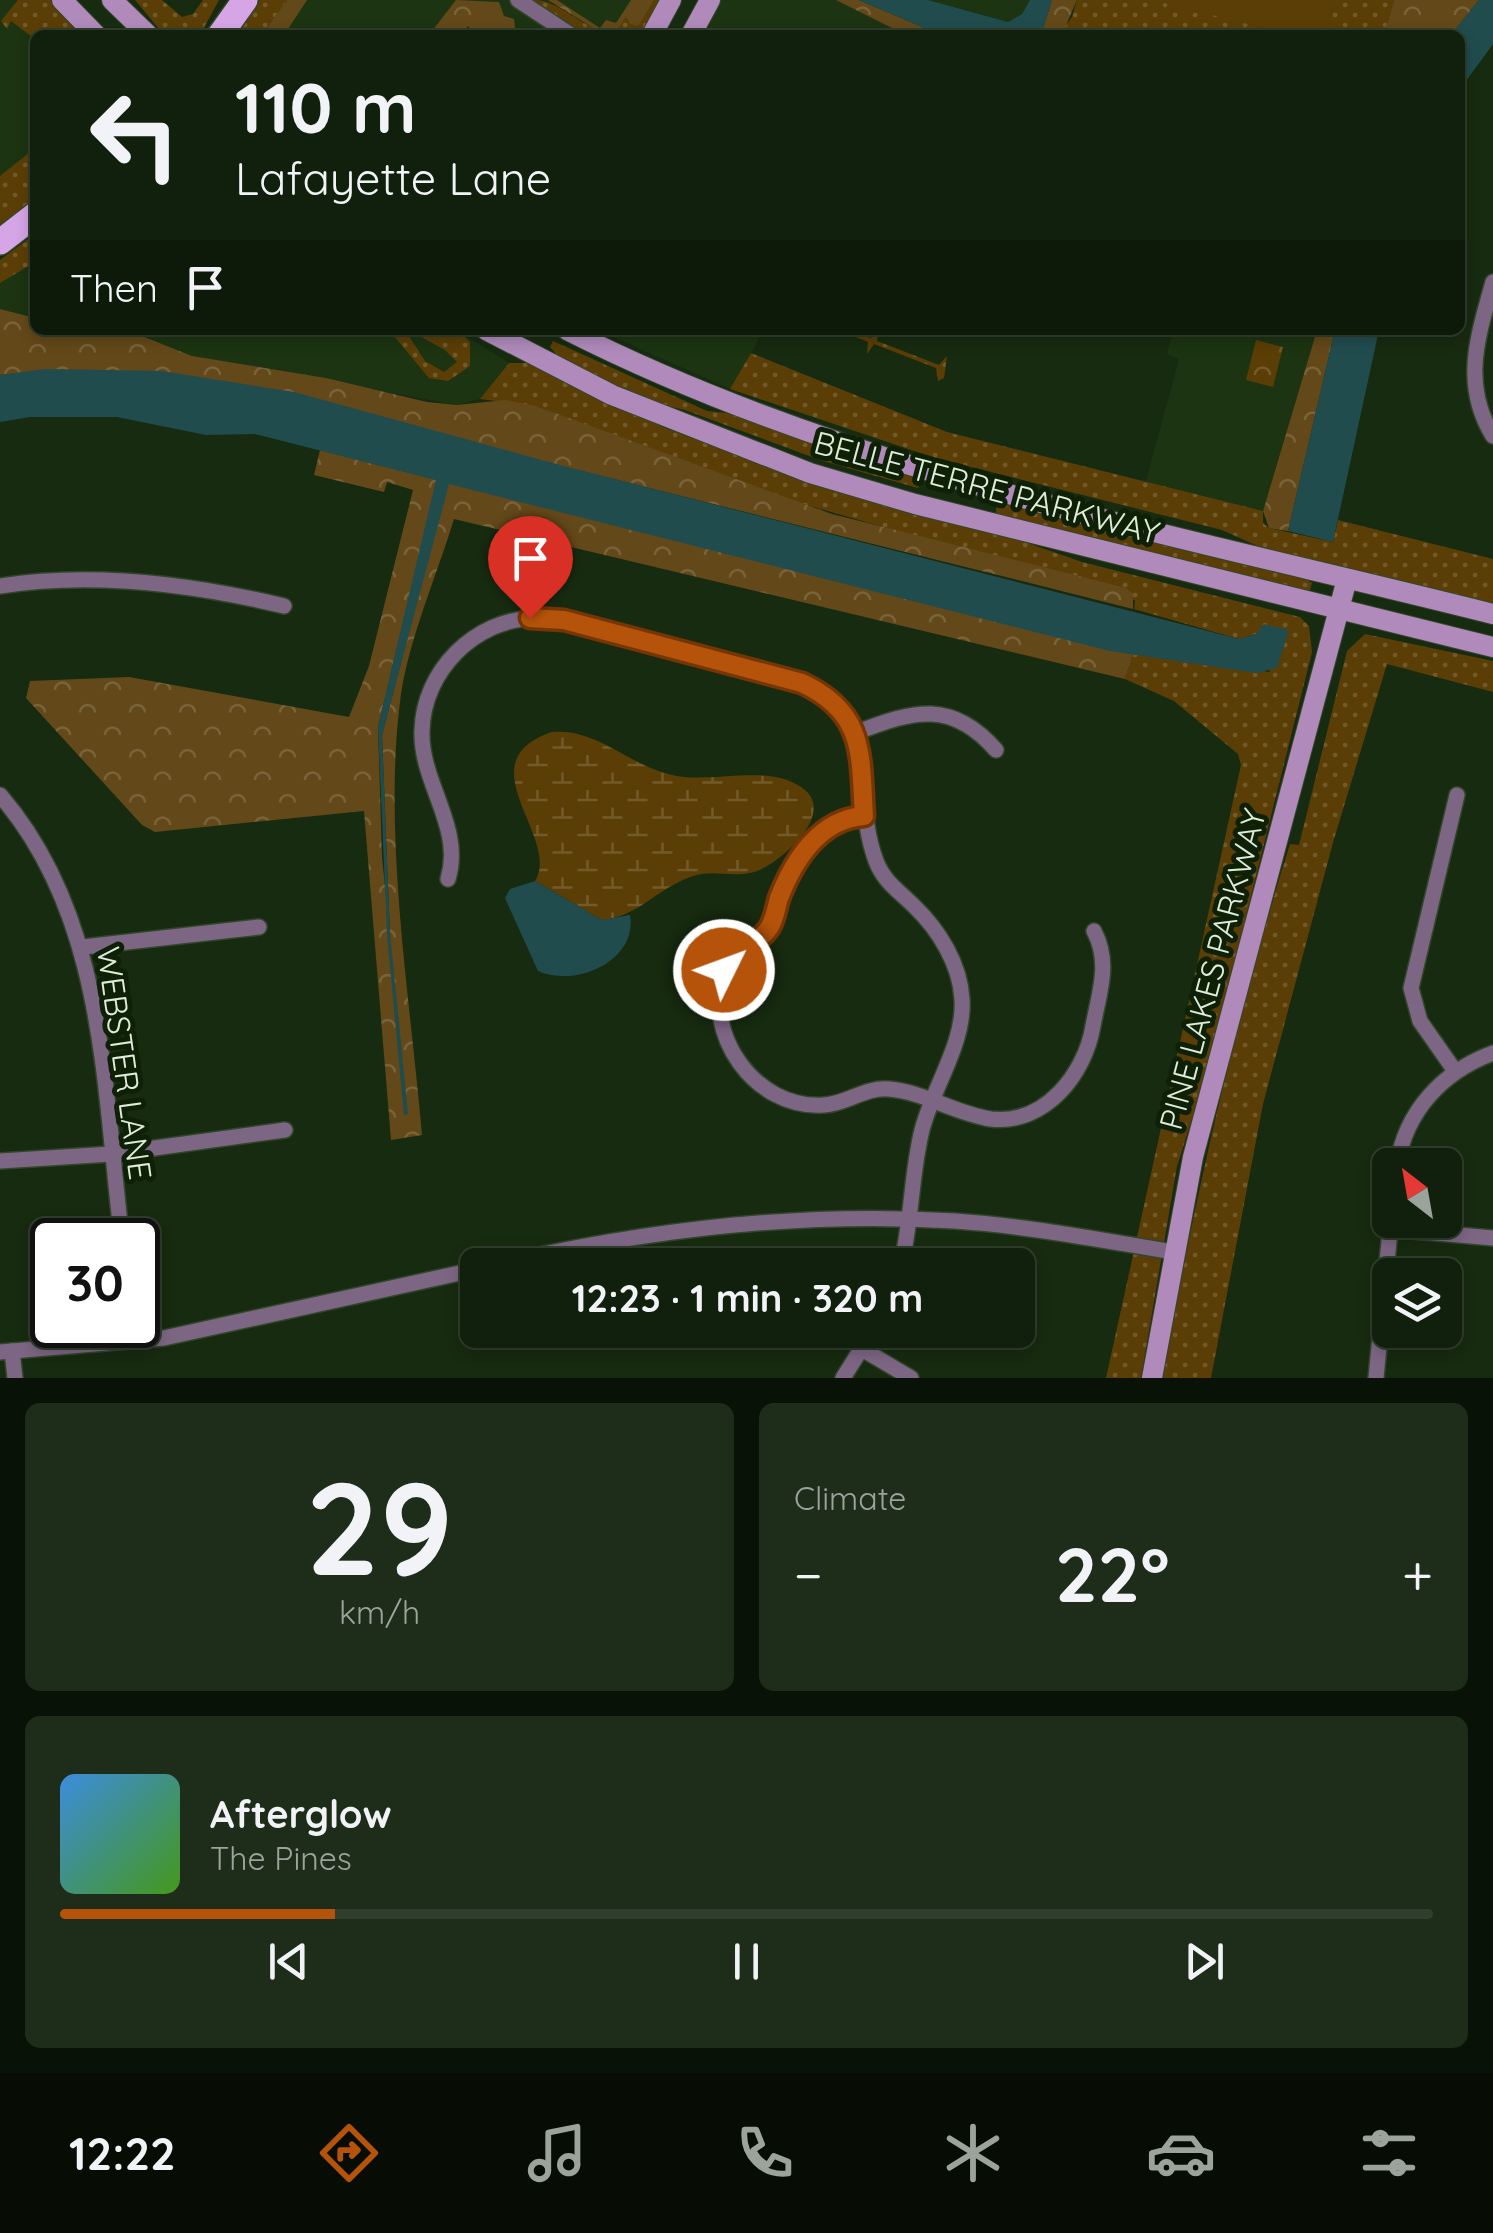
<!DOCTYPE html>
<html lang="en">
<head>
<meta charset="utf-8">
<style>
	body { margin:0; font-family:Quicksand,sans-serif; background:#1e2d1a; color:#f1f3f6; height:100vh; display:flex; flex-direction:column; font-size:38px; white-space:nowrap }
	* { box-sizing:border-box; margin:0 }
	p { font-size:32px; color:#9ca39d }
	.icon { flex:none; width:55px; height:55px; fill:none; stroke:currentColor; stroke-width:2; stroke-linecap:round; stroke-linejoin:round }
	.map { position:relative; height:1378px; overflow:hidden }
	.panel { display:flex; flex-direction:column; gap:25px; padding:25px; background:#091207; flex:1 }
	.panel>* { flex:none }
	.hud { position:absolute; left:30px; top:30px; width:1435px; height:305px; border-radius:15px; box-shadow:0 5px 15px #0003,0 0 0 2px #303e2d; background:#11200c; color:#f1f3f6; overflow:hidden }
	.needle { width:65px; rotate:329deg }
	.buttons { position:absolute; left:1372px; top:1148px; display:grid; gap:20px }
	.buttons a { display:grid; place-items:center; width:90px; height:90px; border-radius:15px; background:#11200c; box-shadow:0 5px 15px #0003,0 0 0 2px #303e2d; font-size:50px }
	.speed { position:absolute; left:30px; top:1218px; display:flex; gap:20px; font-size:50px; font-weight:700; text-align:center }
	.speed>* { display:grid; place-content:center; width:130px; height:130px; border-radius:50%; background:#11200c; box-shadow:0 5px 15px #0003,0 0 0 2px #303e2d; line-height:1 }
	.speed .limit { border:5px solid #111; border-radius:15px; background:#fff; color:#111 }
	.pin { position:absolute; display:grid; place-items:center; width:85px; height:85px; color:#fff; margin:-102px -42px; border-radius:50% 50% 50% 0; rotate:-45deg; box-shadow:0 0 10px #0007 }
	.pin .icon { rotate:45deg }
	.me { position:absolute; width:110px; margin:-55px; rotate:48deg; stroke-linejoin:round; filter:drop-shadow(0 0 8px #0008) }
	.turn { display:flex; align-items:center; gap:35px; height:210px; padding:0 40px; font-size:45px }
	.turn .icon { width:130px; height:130px; stroke-width:2.5 }
	.turn b { display:block; font-size:70px; line-height:85px }
	.then { display:flex; align-items:center; height:95px; padding:0 40px; background:#0003; gap:20px; font-size:38px }
	.big { font-size:75px; font-weight:700; line-height:1.1 }
	.panel .tile { flex:1; display:flex; flex-direction:column; justify-content:center; gap:15px; min-width:0; padding:0 35px; border-radius:15px; background:#1e2d1a }
	.panel .dial { align-items:center; gap:0 }
	.dial b { font-size:130px; line-height:1 }
	.song { display:flex; align-items:center; gap:30px }
	.cover { width:120px; height:120px; border-radius:15px; background:linear-gradient(135deg,hsl(210 70% 55%),hsl(100 70% 35%)) }
	.played { height:10px; border-radius:5px; background:linear-gradient(90deg,#b45309 20%,#303e2d 20%) }
	.keys { display:flex; justify-content:space-around; direction:ltr }
	.heat { display:flex; justify-content:space-between; align-items:center; font-size:55px; direction:ltr }
	.panel .tiles { flex:1; display:grid; gap:25px; grid-template-columns:1fr 1fr }
	.tile:last-child { grid-column:span 2 }
	.trip { position:absolute; left:460px; top:1248px; width:575px; height:100px; border-radius:15px; background:#11200c; box-shadow:0 5px 15px #0003,0 0 0 2px #303e2d; font-weight:700; line-height:100px; text-align:center }
	.dock { display:flex; height:160px; justify-content:space-around; align-items:center; background:#070d05; color:#9ca39d }
	.dock .icon { width:70px; height:70px }
	.dock .active { color:#b45309 }
	.dock b { font-size:45px; color:#f1f3f6 }
	.map>svg:first-child { display:block }
	.built { fill:#1c3412 }
	.grass { fill:url(#grass-dots) }
	.forest { fill:url(#forest-crowns) }
	.wetland { fill:url(#wetland-marsh) }
	.park { fill:url(#park-crowns) }
	.garden { fill:#5b3e06 }
	.water { fill:#214c4e }
	.lines { fill:none; stroke-linecap:round; stroke-linejoin:round }
	.street-casing { stroke:#33462c; stroke-width:18 }
	.secondary-casing { stroke:#33462c; stroke-width:22 }
	.primary-casing { stroke:#33462c; stroke-width:28 }
	.street { stroke:#7d6684; stroke-width:15 }
	.secondary { stroke:#af8abb; stroke-width:20 }
	.primary { stroke:#d5a5e5; stroke-width:25 }
	.route-casing { stroke:#753606; stroke-width:25 }
	.route { stroke:#b45309; stroke-width:18 }
	.labels { text-anchor:middle; dominant-baseline:central; stroke-width:10; stroke-linejoin:round; paint-order:stroke }
	.street-label { font-size:32px; fill:#dfecdb; stroke:#0e2106 }
</style>
</head>
<body>
<div class="map">
<svg width="1493" height="1378" viewBox="0 0 1493 1378">
	<defs>
		<pattern id="grass-dots" width="8" height="8" patternUnits="userSpaceOnUse" patternTransform="scale(2.5)"><rect width="8" height="8" fill="#5b3e06"/><path d="M2 2h.1M6 6h.1" fill="none" stroke="#725a2a" stroke-width="1.8" stroke-linecap="round"/></pattern>
		<pattern id="forest-crowns" width="20" height="18" patternUnits="userSpaceOnUse" patternTransform="scale(2.5)"><rect width="20" height="18" fill="#634819"/><path d="M2 6a3 3 0 1 1 6 0M12 15a3 3 0 1 1 6 0" fill="none" stroke="#79633a"/></pattern>
		<pattern id="wetland-marsh" width="20" height="14" patternUnits="userSpaceOnUse" patternTransform="scale(2.5)"><rect width="20" height="14" fill="#5b3e06"/><path d="M1 5h8M5 5V1M11 12h8M15 12V8" fill="none" stroke="#725a2a"/></pattern>
		<pattern id="park-crowns" width="20" height="18" patternUnits="userSpaceOnUse" patternTransform="scale(2.5)"><rect width="20" height="18" fill="#5b3e06"/><path d="M2 6a3 3 0 1 1 6 0M12 15a3 3 0 1 1 6 0" fill="none" stroke="#725a2a"/></pattern>
	</defs>
	<rect width="100%" height="100%" fill="#172b10"/>
	<g class="built">
		<polygon points="0,0 51,0 85,35 35,35 35,202 0,227"/>
		<polygon points="260,0 662,0 643,35 237,35"/>
		<polygon points="719,0 836,0 906,35 700,35"/>
		<polygon points="928,0 1030,0 1022,14 1008,22"/>
		<polygon points="35,234 35,318 0,309 0,260"/>
		<polygon points="127,330 457,330 509,363 480,399 457,405 192,356"/>
		<polygon points="598,330 764,330 730,389"/>
		<polygon points="1173,330 1317,330 1263,511 1145,484 1179,359 1167,354"/>
	</g>
	<g class="grass">
		<polygon points="18,0 51,0 85,35 35,35 35,39 11,21 7,29 1,21"/>
		<polygon points="135,0 162,0 182,17 193,14 203,0 219,0 200,35 164,35"/>
		<polygon points="260,0 287,0 262,35 237,35"/>
		<path d="M533 0C565 0 583 35 617 31L626 15 642 18 654 0H662L643 35H586Z"/>
		<polygon points="1077,0 1394,0 1384,35 1059,35 1072,17"/>
		<polygon points="35,148 35,202 0,227 0,176"/>
		<polygon points="35,234 35,262 0,283 0,260"/>
		<polygon points="389,330 405,330 425,361 444,372 457,362 445,350 409,330 457,330 470,342 470,366 448,381 429,378"/>
		<polygon points="839,330 871,338 879,330 877,341 939,365 947,356 944,378 938,381 936,368 874,344 867,354 868,342"/>
		<polygon points="553,341 707,411 728,413 921,479 918,488 820,460 685,410 643,400 558,356 550,347"/>
		<polygon points="751,353 947,432 1263,511 1263,523 1269,528 1333,542 1338,520 1493,559 1493,606 1262,548 1222,530 932,457 730,389"/>
		<polygon points="509,363 529,363 663,427 809,482 1019,540 1082,562 1300,617 1309,626 1312,652 1207,1072 1177,1166 1141,1378 1106,1378 1241,765 1238,754 1174,701 1125,679 1133,654 1270,672 1256,634 1239,639 1134,609 1135,600 776,496 536,406 480,399"/>
		<polygon points="997,497 1302,576 1312,583 1309,593 996,514"/>
		<path d="M1365 634 1493 661V692L1387 664 1334 839 1263 1104 1211 1378H1162C1195 1198 1235 1019 1290 844L1299 845 1347 651Z"/>
	</g>
	<g class="forest">
		<polygon points="287,0 307,0 284,35 262,35"/>
		<polygon points="456,0 499,2 504,16 514,19 516,35 482,35 467,26 466,35 429,35"/>
		<polygon points="548,0 557,0 600,28 606,20 616,23 631,0 654,0 638,26 630,24 626,16 617,31 603,34"/>
		<polygon points="836,0 859,0 941,35 906,35"/>
		<polygon points="1052,0 1077,0 1064,30 1041,35"/>
		<polygon points="1394,0 1479,0 1451,35 1384,35"/>
		<path d="M0 309 35 318V330H127L192 356 326 378 427 402 457 405 505 400 536 406 832 514 1126 588 1133 594V609C943 561 752 514 562 466 374 418 198 352 0 375Z"/>
		<polygon points="1317,330 1335,330 1288,531 1269,528 1263,511"/>
		<path d="M320 450 437 480 378 727 382 857 408 1115 390 935 382 735 448 483 1133 654 1125 679 454 519C437 575 410 636 401 694 382 831 410 996 422 1135L391 1140 364 811 155 832 142 825 26 698 30 681 129 677 349 717 369 666 413 490 387 482 384 492 314 475Z"/>
	</g>
	<path class="wetland" d="M552 732C597 728 628 765 672 775 712 785 772 761 806 791 835 817 775 869 750 873 729 877 711 869 690 877 657 889 637 917 602 920L535 881C562 838 463 762 552 732Z"/>
	<polygon class="park" points="1256,340 1283,347 1273,387 1246,380"/>
	<polygon class="garden" points="1152,0 1334,0 1325,35 1292,35"/>
	<g class="water">
		<polygon points="859,0 928,0 1008,22 1022,14 1030,0 1052,0 1041,35 941,35"/>
		<polygon points="1479,0 1493,0 1493,44 1460,89 1460,35 1451,35"/>
		<polygon points="1335,330 1379,330 1333,542 1288,531"/>
		<polygon points="45,369 162,371 294,392 560,465 1239,639 1256,634 1264,624 1289,630 1277,668 1256,673 1110,651 449,484 382,735 390,934 408,1114 404,1115 387,935 378,727 436,480 255,434 206,435 117,417 30,417 0,422 0,375"/>
		<path d="M535 881 602 920 630 915C638 961 575 988 538 971L505 898 510 889Z"/>
	</g>
	<g class="lines">
		<g class="street-casing">
			<g id="street">
				<polyline points="518,0 571,35"/>
				<path d="M1493 282C1478 336 1461 384 1493 436"/>
				<path d="M0 586C94 571 192 584 284 606"/>
				<path d="M858 732C914 710 952 700 996 750"/>
				<path d="M0 795C106 918 103 1087 122 1240"/>
				<path d="M865 816C805 819 792 879 772 923 762 945 734 944 725 969 701 1033 755 1110 824 1105 847 1104 864 1087 889 1089 924 1092 956 1114 991 1119 1045 1125 1085 1074 1093 1026 1099 993 1111 963 1094 931"/>
				<path d="M448 879C464 828 420 782 422 731 423 671 475 619 535 618 570 617 606 631 639 640 694 654 748 667 802 683 887 722 849 789 876 861 884 882 899 891 914 906 939 930 960 964 962 999 965 1043 933 1087 922 1130 911 1174 912 1221 901 1265"/>
				<polyline points="83,947 259,927"/>
				<polyline points="1455,1071 1420,1021 1411,988 1457,795"/>
				<polyline points="0,1161 111,1154 285,1130"/>
				<path d="M1397 1165C1406 1111 1442 1072 1493 1053"/>
				<polyline points="1390,1229 1493,1238"/>
				<path d="M494 1265C645 1230 800 1211 955 1221 1028 1226 1100 1240 1173 1252"/>
				<polyline points="862,1349 911,1378"/>
				<polyline points="12,1351 15,1378"/>
				<polyline points="0,1352 164,1338 478,1269"/>
				<polyline points="843,1378 873,1330"/>
				<polyline points="1376,1378 1391,1220"/>
			</g>
		</g>
		<g class="secondary-casing">
			<g id="secondary">
				<polyline points="62,0 96,35"/>
				<polyline points="112,0 148,35"/>
				<polyline points="652,35 671,0"/>
				<polyline points="691,35 710,0"/>
				<polyline points="486,330 612,395 810,473 915,504 1493,647"/>
				<path d="M567 330C857 477 1180 535 1493 614"/>
				<polyline points="1152,1378 1193,1157 1347,579"/>
			</g>
		</g>
		<g class="primary-casing">
			<g id="primary">
				<polyline points="220,35 245,0"/>
				<polyline points="0,242 35,215"/>
			</g>
		</g>
		<use href="#street" class="street"/>
		<use href="#secondary" class="secondary"/>
		<use href="#primary" class="primary"/>
	</g>
	<g class="lines">
		<g class="route-casing">
			<path id="route" d="M530 618 564 620 802 683C866 713 860 755 864 816 820 819 794 860 779 898 776 908 775 919 769 928 757 947 734 947 724 970"/>
		</g>
		<use href="#route" class="route"/>
	</g>
	<g class="labels">
		<g class="street-label">
			<text transform="translate(987 487) rotate(15)">BELLE TERRE PARKWAY</text>
			<text transform="translate(1212 969) rotate(-75)">PINE LAKES PARKWAY</text>
			<text transform="translate(125 1063) rotate(82)">WEBSTER LANE</text>
		</g>
	</g>
</svg>
<div class="buttons">
<a><svg class="needle" viewBox="-14 -14 28 28"><path d="M0-13l5 13h-10z" fill="#e53935"/><path d="M0 13l5-13h-10z" fill="#9ca39d"/></svg></a>
<a><svg class="icon" aria-label="layers" viewBox="0 0 24 24"><path d="M12 4l9 5-9 5-9-5zM3 14l9 5 9-5"/></svg></a>
</div>
<div class="speed"><div class="limit">30</div></div>
<div class="pin" style="left:530px;top:618px;background:#d93025"><svg class="icon" aria-label="arrive" viewBox="0 0 24 24"><path d="M6 21V4h12l-3 4 3 4H6"/></svg></div>
<svg class="me" style="left:724px;top:970px" viewBox="-20 -20 40 40"><circle r="17" fill="#b45309" stroke="#fff" stroke-width="3"/><path d="M0-11L8 9 0 5-8 9z" fill="#fff"/></svg>
<div class="trip">12:23 · 1 min · 320 m</div>
<div class="hud">
<div class="turn"><svg class="icon" aria-label="left" viewBox="0 0 24 24"><path d="M17 20v-9H6M10 6l-5 5 5 5"/></svg><div><b>110 m</b>Lafayette Lane</div></div>
<div class="then">Then<svg class="icon" aria-label="arrive" viewBox="0 0 24 24"><path d="M6 21V4h12l-3 4 3 4H6"/></svg></div>
</div>
</div>
<section class="panel">
<div class="tiles">
<div class="tile dial"><b>29</b><p>km/h</p></div>
<div class="tile"><p>Climate</p>
<div class="heat"><a>−</a><b class="big">22°</b><a>+</a></div>
</div>
<div class="tile">
<div class="song"><i class="cover"></i><div><b>Afterglow</b><p>The Pines</p></div></div>
<div class="played"></div>
<div class="keys"><svg class="icon" aria-label="previous" viewBox="0 0 24 24"><path d="M18 5L8 12l10 7zM5 5v14"/></svg><svg class="icon" aria-label="pause" viewBox="0 0 24 24"><path d="M8 5v14M16 5v14"/></svg><svg class="icon" aria-label="next" viewBox="0 0 24 24"><path d="M6 5l10 7-10 7zM19 5v14"/></svg></div>
</div>
</div>
</section>
<nav class="dock">
<b>12:22</b>
<svg class="icon active" aria-label="directions" viewBox="0 0 24 24"><path d="M12 3l9 9-9 9-9-9zM9 14v-3h6M13 9l2 2-2 2"/></svg>
<svg class="icon" aria-label="music" viewBox="0 0 24 24"><path d="M9 18V5l10-2v13"/><circle cx="6" cy="18" r="3"/><circle cx="16" cy="16" r="3"/></svg>
<svg class="icon" aria-label="phone" viewBox="0 0 24 24"><path d="M5 4h4l2 5-3 2q2 4 5 5l2-3 5 2v4C11 20 4 13 5 4z"/></svg>
<svg class="icon" aria-label="climate" viewBox="0 0 24 24"><path d="M12 3v18M4 7l16 10M4 17L20 7"/></svg>
<svg class="icon" aria-label="car" viewBox="0 0 24 24"><path d="M5 17H2v-5l4-1 3-4h7l3 4 3 1v5h-3M9 17h6M6 11h13"/><circle cx="7" cy="17" r="2"/><circle cx="17" cy="17" r="2"/></svg>
<svg class="icon" aria-label="filters" viewBox="0 0 24 24"><path d="M4 7h16M4 17h16"/><circle cx="9" cy="7" r="2"/><circle cx="15" cy="17" r="2"/></svg>
</nav>
</body>
</html>
